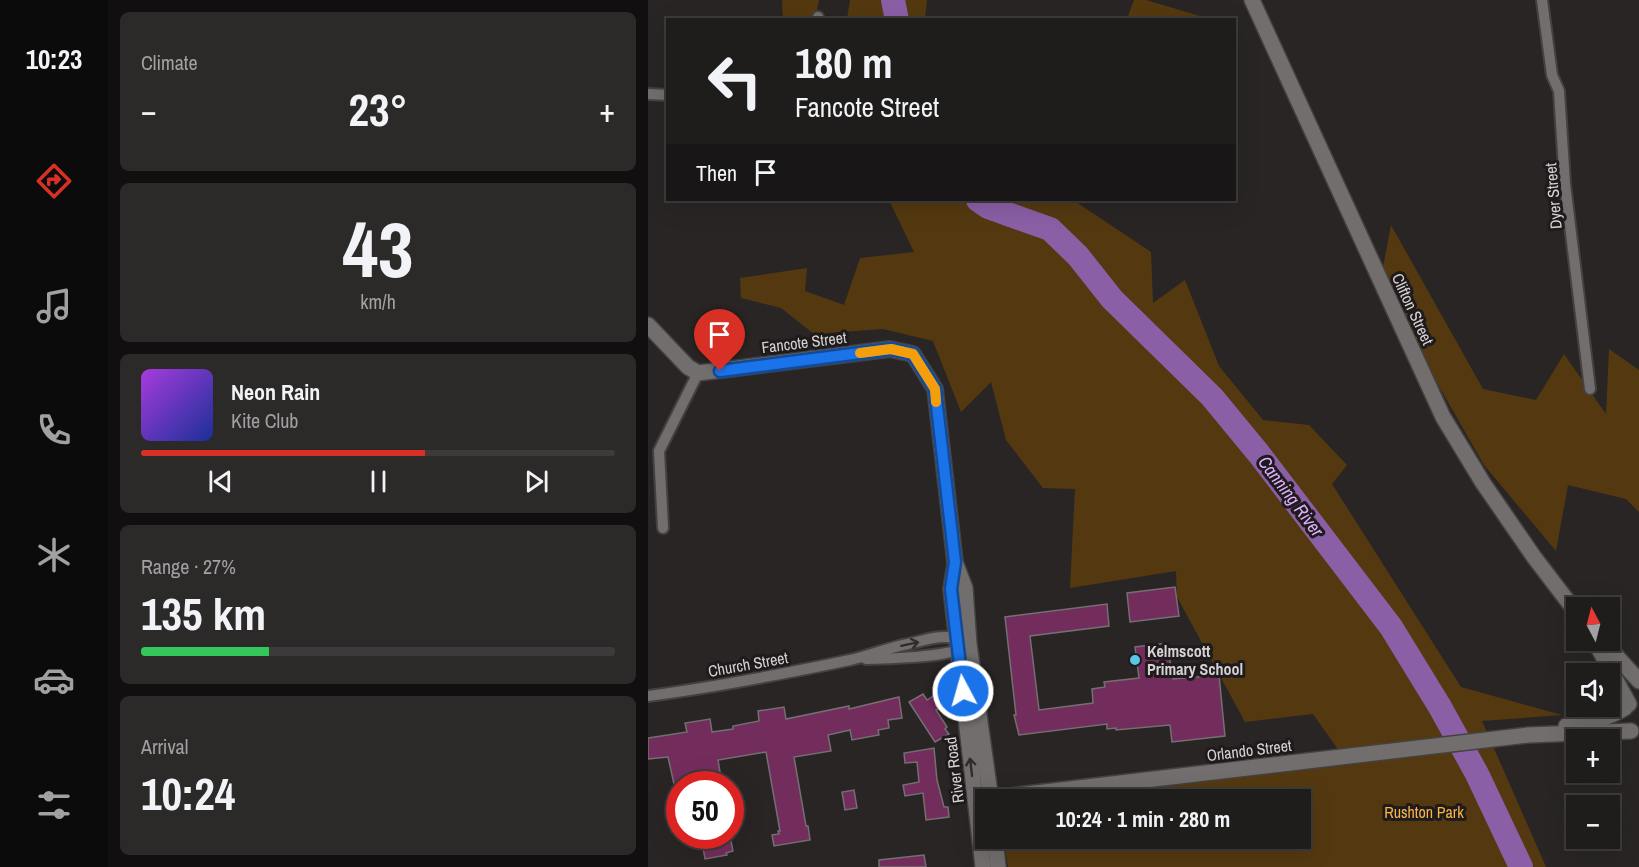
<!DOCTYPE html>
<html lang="en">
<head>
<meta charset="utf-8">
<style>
	body { margin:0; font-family:"Archivo Narrow",sans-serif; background:#2c2929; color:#f1f3f6; height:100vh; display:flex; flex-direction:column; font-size:22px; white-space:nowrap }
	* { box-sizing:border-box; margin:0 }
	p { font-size:20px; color:#a1a1a3 }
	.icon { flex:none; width:33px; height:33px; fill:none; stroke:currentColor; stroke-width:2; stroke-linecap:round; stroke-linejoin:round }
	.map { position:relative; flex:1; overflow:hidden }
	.details { display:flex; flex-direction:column; gap:12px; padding:12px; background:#110f0f; width:540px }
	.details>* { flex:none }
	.top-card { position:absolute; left:18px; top:18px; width:570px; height:183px; border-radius:0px; box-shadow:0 6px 24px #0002,0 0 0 2px #3c3a3b; background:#1f1c1c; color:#f1f3f6; overflow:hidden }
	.needle { width:39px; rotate:353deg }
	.buttons { position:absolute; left:918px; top:597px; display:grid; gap:12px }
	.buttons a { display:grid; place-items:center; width:54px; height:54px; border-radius:0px; background:#1f1c1c; box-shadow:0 6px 24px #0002,0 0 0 2px #3c3a3b; font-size:30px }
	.speed { position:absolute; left:18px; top:771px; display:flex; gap:12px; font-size:30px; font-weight:700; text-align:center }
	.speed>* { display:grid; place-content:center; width:78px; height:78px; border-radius:50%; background:#1f1c1c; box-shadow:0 6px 24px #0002,0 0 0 2px #3c3a3b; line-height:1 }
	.speed .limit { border:9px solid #d22; background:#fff; color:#111 }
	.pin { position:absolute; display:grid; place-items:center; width:51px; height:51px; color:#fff; margin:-62px -26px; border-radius:50% 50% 50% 0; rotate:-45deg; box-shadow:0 0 6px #0007 }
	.pin .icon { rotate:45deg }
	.me { position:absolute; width:66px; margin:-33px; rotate:354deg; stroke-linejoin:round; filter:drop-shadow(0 0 4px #0008) }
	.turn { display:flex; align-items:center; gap:21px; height:126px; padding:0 30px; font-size:27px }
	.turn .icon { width:78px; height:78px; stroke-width:2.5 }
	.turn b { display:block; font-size:42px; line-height:51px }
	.then { display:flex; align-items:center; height:57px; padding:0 30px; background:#0003; gap:12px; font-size:22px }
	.big { font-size:45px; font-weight:800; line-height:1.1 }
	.details .tile { flex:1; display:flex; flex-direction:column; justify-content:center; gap:9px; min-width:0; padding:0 21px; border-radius:9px; background:#2c2929 }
	.details .dial { align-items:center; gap:0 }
	.dial b { font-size:78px; line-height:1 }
	.song { display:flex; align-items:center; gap:18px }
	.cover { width:72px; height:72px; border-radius:9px; background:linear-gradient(135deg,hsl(280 70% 55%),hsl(230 70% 35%)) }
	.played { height:6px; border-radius:3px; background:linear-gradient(90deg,#d93025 60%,#3c3a3b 60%) }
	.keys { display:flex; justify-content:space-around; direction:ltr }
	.heat { display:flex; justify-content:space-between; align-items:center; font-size:33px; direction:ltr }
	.charge { height:9px; border-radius:4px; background:linear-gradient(90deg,#34c759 27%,#3c3a3b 0) }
	.trip { position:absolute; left:327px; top:789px; width:336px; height:60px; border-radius:0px; background:#1f1c1c; box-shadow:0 6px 24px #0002,0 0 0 2px #3c3a3b; font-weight:800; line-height:60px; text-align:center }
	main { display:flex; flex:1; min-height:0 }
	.tab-bar { display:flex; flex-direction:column; width:108px; justify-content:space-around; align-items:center; background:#0c0b0b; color:#a1a1a3 }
	.tab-bar .icon { width:42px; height:42px }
	.tab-bar .active { color:#d93025 }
	.tab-bar b { font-size:27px; color:#f1f3f6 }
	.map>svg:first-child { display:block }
	.green { fill:#543910 }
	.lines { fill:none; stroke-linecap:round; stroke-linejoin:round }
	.river { stroke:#8a5fa6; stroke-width:24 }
	.building { fill:#732d5d; stroke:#746f72; stroke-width:1.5 }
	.street-casing { stroke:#454141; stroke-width:14 }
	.secondary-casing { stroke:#454141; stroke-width:18 }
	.street { stroke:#736e6e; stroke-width:10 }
	.secondary { stroke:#736e6e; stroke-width:15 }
	.oneway { stroke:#302c2c }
	.route-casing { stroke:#114b97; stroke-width:15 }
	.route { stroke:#1a73e8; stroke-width:10 }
	.slow { stroke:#f59e0b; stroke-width:10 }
	.poi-dot { fill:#5ac8e5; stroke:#1f1b1c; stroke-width:2 }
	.labels { text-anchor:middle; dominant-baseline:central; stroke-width:6; stroke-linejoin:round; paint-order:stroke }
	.street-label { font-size:16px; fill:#d5d2d3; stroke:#1f1b1c }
	.poi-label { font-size:16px; font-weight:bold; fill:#d5d2d3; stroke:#1f1b1c; text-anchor:start }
	.park-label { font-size:16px; fill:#f8b346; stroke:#1f1b1c }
	.water-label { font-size:18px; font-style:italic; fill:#deb0fe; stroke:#1f1b1c }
</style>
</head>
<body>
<main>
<nav class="tab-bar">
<b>10:23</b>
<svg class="icon active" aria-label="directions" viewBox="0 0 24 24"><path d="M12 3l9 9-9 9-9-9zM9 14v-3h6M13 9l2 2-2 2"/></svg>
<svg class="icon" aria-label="music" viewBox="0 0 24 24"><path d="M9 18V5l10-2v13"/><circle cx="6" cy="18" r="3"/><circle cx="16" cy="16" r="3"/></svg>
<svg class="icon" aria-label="phone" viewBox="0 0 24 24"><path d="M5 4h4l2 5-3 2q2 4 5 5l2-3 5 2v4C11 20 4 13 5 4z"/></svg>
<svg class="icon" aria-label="climate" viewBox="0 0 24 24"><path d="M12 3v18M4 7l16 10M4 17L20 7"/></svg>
<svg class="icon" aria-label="car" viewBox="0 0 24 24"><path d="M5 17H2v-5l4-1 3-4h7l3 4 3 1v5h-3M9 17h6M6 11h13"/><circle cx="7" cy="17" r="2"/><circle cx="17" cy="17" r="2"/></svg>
<svg class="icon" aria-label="filters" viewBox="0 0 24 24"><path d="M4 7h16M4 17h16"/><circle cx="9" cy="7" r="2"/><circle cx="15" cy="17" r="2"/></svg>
</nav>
<section class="details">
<div class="tile"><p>Climate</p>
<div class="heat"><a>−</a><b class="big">23°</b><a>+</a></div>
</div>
<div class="tile dial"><b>43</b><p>km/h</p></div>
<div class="tile">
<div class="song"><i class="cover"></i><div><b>Neon Rain</b><p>Kite Club</p></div></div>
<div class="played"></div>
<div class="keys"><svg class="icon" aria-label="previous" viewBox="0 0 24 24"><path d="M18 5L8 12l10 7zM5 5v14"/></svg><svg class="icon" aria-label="pause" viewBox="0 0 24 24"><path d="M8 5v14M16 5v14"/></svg><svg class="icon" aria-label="next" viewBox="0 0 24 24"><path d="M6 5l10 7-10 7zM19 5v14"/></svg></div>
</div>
<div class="tile"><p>Range · 27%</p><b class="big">135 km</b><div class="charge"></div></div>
<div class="tile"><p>Arrival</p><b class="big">10:24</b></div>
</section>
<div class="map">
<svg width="991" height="867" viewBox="0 0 991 867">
	<rect width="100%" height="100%" fill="#292525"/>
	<g class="green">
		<polygon points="134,0 171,0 167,19 135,19"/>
		<polygon points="202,0 279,0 277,19 199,19"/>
		<polygon points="486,0 498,0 562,19 479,19"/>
		<polygon points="241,200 425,200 503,252 505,303 537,280 571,366 615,420 661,425 699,465 684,484 813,687 914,715 834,721 898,867 360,867 356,839 652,838 652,800 404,799 701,765 665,714 597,722 529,597 528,571 422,588 427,489 395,488 358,440 343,382 313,412 285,341 235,329 166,334 133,308 93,298 92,278 159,268 157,291 196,305 212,258 266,252"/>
		<polygon points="743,225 835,389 888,400 916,354 958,414 961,349 991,370 991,512 978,499 920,485 908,551 836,465 732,283"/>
	</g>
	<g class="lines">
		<g class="river">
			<polyline points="245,0 249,20"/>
			<polyline points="330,200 340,207 402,229 430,256 464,299 564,397 611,454 743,627 792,707 829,774 873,867"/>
		</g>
	</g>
	<g class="building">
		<polygon points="527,587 531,616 482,622 479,593"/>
		<polygon points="459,604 461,626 382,636 391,710 445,703 444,689 457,687 456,682 491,678 487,647 519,643 525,679 571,675 577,736 524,742 522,725 468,730 468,728 459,729 459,724 371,735 366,715 368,715 357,617"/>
		<polygon points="275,694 279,700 288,694 295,706 288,710 299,727 297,729 301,734 287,742 261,702"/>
		<polygon points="251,697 254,718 240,720 241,728 230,730 231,735 204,740 202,730 180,735 183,751 146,757 158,826 160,826 162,840 126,846 124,835 131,834 130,831 132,831 118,752 70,760 74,784 26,784 20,757 0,759 0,738 39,732 37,723 62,719 64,732 85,729 85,726 111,721 110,711 136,707 138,719 201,706 201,709"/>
		<polygon points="286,748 289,780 296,807 300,807 301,817 278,820 275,793 257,796 255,785 271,782 269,762 257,763 256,753"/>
		<polygon points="206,790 209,808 197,810 194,792"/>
		<polygon points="58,836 82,836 85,851 78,853 79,855 57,859 55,847 60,846"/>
		<polygon points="276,855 278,867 231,867 231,860"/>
	</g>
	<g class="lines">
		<g class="street-casing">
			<g id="street">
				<polyline points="894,0 904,75 911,91 917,184 942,389"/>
				<polyline points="170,17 170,20"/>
				<polyline points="0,94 20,95"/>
				<polyline points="15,528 11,451 50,373"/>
				<path d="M218 659C239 659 298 657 315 648"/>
				<path d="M0 696C68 687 135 674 202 660 220 656 237 649 255 645 272 642 296 632 313 640"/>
			</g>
		</g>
		<g class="secondary-casing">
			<g id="secondary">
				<polyline points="604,0 795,417 835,483 886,557 928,612"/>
				<polyline points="0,325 40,367 50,373 242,349 265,354 287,389 307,562 317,588 321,644 343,800"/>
				<polyline points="307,565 303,589 335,867"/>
				<polyline points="946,640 981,704"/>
				<polyline points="954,640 991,681"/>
				<path d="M918 726C940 722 958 720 977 708"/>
				<polyline points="327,800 880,735 983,731"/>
				<polyline points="347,838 350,867"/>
			</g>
		</g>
		<use href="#street" class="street"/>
		<use href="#secondary" class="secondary"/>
	</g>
	<defs><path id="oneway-shaft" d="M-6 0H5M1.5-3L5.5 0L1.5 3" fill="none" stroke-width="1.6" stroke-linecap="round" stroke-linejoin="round" transform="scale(1.5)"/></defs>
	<g class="oneway">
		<use href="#oneway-shaft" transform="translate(262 644) rotate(-12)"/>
		<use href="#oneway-shaft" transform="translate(323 767) rotate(-97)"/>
	</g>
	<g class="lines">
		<g class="route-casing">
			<polyline id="route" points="72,371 243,349 265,354 287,389 307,562 303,589 315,691"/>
		</g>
		<use href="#route" class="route"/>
		<polyline class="slow" points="212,353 243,349 265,354 287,389 288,402"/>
	</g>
	<circle class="poi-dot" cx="487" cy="660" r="6"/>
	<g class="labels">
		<g class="street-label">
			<text transform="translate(905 196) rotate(-95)">Dyer Street</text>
			<text transform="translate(765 309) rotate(65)">Clifton Street</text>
			<text transform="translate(156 342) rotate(-7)">Fancote Street</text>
			<text transform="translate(100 664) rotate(-10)">Church Street</text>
			<text transform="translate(601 750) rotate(-7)">Orlando Street</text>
			<text transform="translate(306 770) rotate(-97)">River Road</text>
		</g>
		<g class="poi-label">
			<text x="499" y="651">Kelmscott<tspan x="499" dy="18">Primary School</tspan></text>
		</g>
		<g class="park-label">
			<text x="776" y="812">Rushton Park</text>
		</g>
		<g class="water-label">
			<text transform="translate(643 496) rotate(53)">Canning River</text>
		</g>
	</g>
</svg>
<div class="buttons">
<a><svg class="needle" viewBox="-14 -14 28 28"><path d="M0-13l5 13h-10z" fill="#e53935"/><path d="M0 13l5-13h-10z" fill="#a1a1a3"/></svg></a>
<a><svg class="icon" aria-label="sound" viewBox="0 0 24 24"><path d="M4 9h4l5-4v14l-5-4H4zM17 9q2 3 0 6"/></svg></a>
<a>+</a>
<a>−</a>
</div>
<div class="speed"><div class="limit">50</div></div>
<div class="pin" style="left:72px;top:371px;background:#d93025"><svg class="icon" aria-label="arrive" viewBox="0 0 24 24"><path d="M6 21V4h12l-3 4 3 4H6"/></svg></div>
<svg class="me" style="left:315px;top:691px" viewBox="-20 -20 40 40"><circle r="17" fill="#1a73e8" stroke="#fff" stroke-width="3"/><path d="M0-11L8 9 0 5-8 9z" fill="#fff"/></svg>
<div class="trip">10:24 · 1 min · 280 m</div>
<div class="top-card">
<div class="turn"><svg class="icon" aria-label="left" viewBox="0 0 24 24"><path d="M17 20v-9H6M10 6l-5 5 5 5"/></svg><div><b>180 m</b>Fancote Street</div></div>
<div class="then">Then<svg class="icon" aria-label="arrive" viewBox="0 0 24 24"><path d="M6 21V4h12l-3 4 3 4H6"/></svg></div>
</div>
</div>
</main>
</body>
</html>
